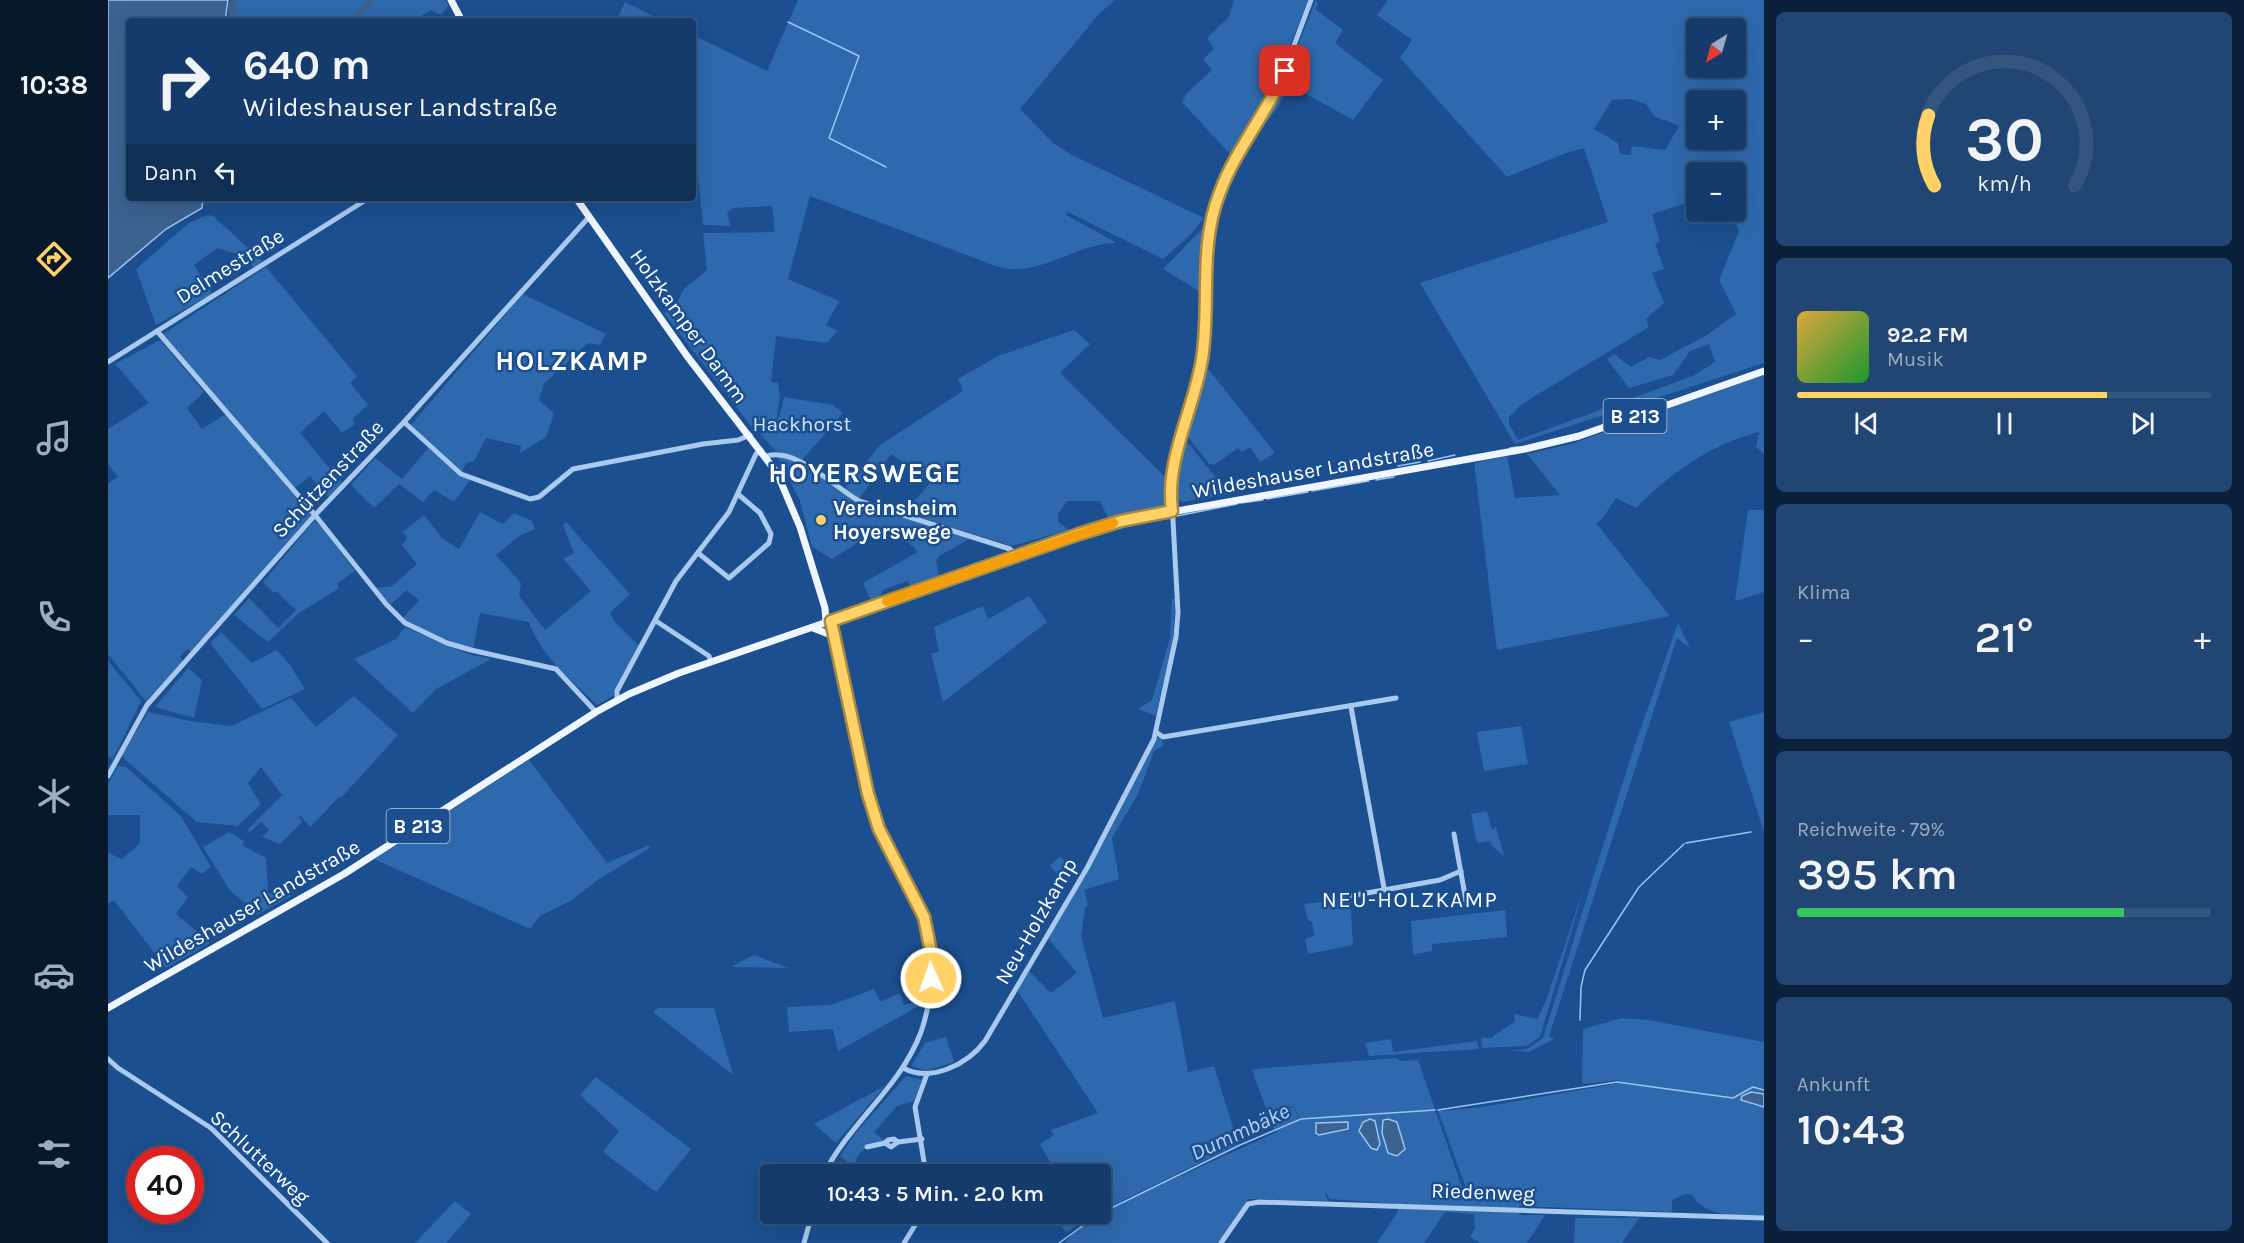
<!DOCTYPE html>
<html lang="de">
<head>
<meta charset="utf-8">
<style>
	body { margin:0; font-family:Karla,sans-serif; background:#214673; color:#f1f3f6; height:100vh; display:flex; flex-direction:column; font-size:22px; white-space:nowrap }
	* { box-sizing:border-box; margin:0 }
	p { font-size:20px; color:#9dadc1 }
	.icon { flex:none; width:33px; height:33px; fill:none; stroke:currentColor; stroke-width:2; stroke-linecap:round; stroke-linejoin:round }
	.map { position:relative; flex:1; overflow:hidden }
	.side { display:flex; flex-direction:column; gap:12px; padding:12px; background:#0b203b; width:480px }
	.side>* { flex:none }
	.top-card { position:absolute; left:18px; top:18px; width:570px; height:183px; border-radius:6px; box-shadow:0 6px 24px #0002,0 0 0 2px #33557e; background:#143b6b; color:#f1f3f6; overflow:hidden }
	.needle { width:39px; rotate:217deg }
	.fabs { position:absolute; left:1578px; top:18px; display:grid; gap:12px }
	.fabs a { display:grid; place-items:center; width:60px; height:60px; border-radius:6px; background:#143b6b; box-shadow:0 6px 24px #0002,0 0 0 2px #33557e; font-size:30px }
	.speed { position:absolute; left:18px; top:1146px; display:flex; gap:12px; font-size:30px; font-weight:700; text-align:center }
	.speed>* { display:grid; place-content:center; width:78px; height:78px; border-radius:50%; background:#143b6b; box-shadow:0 6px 24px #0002,0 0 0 2px #33557e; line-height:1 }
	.speed .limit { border:9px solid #d22; background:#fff; color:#111 }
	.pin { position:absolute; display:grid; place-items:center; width:51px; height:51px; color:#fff; margin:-26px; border-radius:12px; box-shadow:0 3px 9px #0006 }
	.me { position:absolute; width:66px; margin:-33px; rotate:358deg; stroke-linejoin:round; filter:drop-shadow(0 0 4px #0008) }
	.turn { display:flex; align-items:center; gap:21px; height:126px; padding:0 18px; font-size:27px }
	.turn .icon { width:78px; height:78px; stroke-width:2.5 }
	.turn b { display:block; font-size:42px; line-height:51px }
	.then { display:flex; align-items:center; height:57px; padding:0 18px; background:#0003; gap:12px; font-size:22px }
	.big { font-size:45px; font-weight:600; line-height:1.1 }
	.side .widget { flex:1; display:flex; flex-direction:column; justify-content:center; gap:9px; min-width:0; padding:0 21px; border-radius:9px; background:#214673 }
	.side .dial { align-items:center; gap:0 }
	.dial svg { height:156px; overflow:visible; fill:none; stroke:#33557e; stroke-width:7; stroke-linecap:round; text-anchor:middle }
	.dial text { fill:#f1f3f6; stroke:none }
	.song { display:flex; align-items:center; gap:18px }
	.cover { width:72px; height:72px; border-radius:9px; background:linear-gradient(135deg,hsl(40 70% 55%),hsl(130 70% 35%)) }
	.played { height:6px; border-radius:3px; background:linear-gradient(90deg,#ffd166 75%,#33557e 75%) }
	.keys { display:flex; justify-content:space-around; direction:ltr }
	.heat { display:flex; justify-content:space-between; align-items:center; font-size:33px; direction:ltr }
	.charge { height:9px; border-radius:4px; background:linear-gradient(90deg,#34c759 79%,#33557e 0) }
	.trip { position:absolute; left:652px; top:1164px; width:351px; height:60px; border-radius:6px; background:#143b6b; box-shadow:0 6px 24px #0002,0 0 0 2px #33557e; font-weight:600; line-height:60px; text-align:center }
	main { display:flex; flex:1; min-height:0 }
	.tabs { display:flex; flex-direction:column; width:108px; justify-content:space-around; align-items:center; background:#08182b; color:#9dadc1 }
	.tabs .icon { width:42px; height:42px }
	.tabs .active { color:#ffd166 }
	.tabs b { font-size:27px; color:#f1f3f6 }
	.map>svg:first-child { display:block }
	.green { fill:#2e69ad; fill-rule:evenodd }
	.water { fill:#3c6290; stroke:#9cc4f0; stroke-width:1.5 }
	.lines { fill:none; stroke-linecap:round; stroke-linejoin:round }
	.stream { stroke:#9cc4f0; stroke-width:1.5 }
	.river { stroke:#3c6290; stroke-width:7 }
	.minor { stroke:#a9c9ee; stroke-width:5 }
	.major { stroke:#f0f6ff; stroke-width:7 }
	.route-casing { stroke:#a68842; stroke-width:15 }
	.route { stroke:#ffd166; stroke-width:10 }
	.slow { stroke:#f59e0b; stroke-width:10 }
	.poi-dot { fill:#ffd166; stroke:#1b4f8f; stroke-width:2 }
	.labels { text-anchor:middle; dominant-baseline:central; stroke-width:5; stroke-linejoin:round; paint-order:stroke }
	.shield { fill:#1b4f8f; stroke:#bbcadd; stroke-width:1.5 }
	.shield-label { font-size:20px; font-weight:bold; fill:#fff }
	.street-label { font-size:21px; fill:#fff; stroke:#1b4f8f }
	.park-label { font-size:21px; fill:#cfe3fa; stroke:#1b4f8f }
	.poi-label { font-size:21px; font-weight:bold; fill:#fff; stroke:#1b4f8f; text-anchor:start }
	.neighbourhood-label { font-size:22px; letter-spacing:1.5px; fill:#fff; stroke:#1b4f8f }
	.water-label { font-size:22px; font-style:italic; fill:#b5d3f5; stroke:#1b4f8f }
	.district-label { font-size:27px; font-weight:bold; letter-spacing:1.5px; fill:#fff; stroke:#1b4f8f }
</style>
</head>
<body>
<main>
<nav class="tabs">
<b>10:38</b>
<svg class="icon active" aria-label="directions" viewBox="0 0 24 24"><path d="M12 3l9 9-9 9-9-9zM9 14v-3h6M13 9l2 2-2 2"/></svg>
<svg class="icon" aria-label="music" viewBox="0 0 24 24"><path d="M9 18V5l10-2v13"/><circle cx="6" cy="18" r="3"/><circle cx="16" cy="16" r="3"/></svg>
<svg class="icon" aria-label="phone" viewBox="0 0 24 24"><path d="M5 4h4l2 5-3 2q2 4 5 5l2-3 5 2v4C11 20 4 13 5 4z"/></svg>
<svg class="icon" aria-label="climate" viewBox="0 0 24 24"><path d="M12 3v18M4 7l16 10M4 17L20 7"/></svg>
<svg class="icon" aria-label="car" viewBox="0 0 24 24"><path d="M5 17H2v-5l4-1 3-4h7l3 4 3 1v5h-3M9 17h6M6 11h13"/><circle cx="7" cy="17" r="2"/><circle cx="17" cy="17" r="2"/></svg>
<svg class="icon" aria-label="filters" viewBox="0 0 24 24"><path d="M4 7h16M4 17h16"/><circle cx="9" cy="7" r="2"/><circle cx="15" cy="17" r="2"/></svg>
</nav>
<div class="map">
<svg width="1656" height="1243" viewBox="0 0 1656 1243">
	<rect width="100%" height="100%" fill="#1b4f8f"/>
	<g class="green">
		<polygon points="129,0 259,0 242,21 126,21 125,8"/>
		<polygon points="267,0 337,0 341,5 333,15 323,10 313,16 312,21 246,21"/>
		<path d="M690 0H1007L991 14 912 109 945 143 964 155 1096 218 1082 235 1055 259 960 212 958 215 1009 243C965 243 930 281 885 265L702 196 680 279 731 301 718 325 730 331 718 343 668 336 663 382 670 383 672 397 668 421 646 430 556 313 568 305 575 290 599 270 595 233 667 232 664 206 625 208 619 213 623 226 595 225 589 164 585 162V35L659 71Z"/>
		<path d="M1126 0H1200C1180 53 1157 103 1129 152L1122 154 1074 102 1079 93 1104 70 1095 59 1106 49 1099 38 1121 17Z"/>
		<polygon points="1208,0 1210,4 1207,9 1235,30 1227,43 1275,80 1245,120 1182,85 1170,107 1133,156 1175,83"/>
		<path d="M1280 0H1656V363L1407 444 1312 283 1500 222 1476 148 1458 153 1399 177 1292 58 1304 40 1269 15ZM1628 28V68H1588V28ZM1522 99 1538 104 1546 116 1571 126 1557 150 1524 146 1522 155 1512 154 1510 143 1486 129 1504 100ZM1588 100H1628V140H1588ZM1588 172H1628V212H1623L1631 231 1611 280 1628 314 1599 335 1552 360 1541 357 1523 367 1506 354 1499 359 1521 388 1565 375 1582 351 1601 344 1607 362 1585 376 1410 440 1401 424V417L1414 404 1541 327 1538 319 1556 303 1544 273 1556 269 1547 244 1552 241 1544 214 1588 200Z"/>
		<polygon points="517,2 555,21 508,21"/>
		<polygon points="99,215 105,216 154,261 146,268 137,256 109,248 86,265 104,294 48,325 28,269 81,223"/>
		<polygon points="1099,224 1094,293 1055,269"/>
		<polygon points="158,267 249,376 242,383 260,405 245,418 246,425 234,433 216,411 192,433 234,483 220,497 202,476 187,488 55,334"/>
		<polygon points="415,294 498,334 492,345 480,343 436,384 431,400 446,414 438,437 412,453 413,446 378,438 366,461 358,463 354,471 303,425"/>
		<polygon points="966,330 982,344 952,373 1060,480 1059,502 1055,505 1000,518 992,501 959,501 950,514 950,522 961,530 904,546 796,512 823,482 783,454 751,499 737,488 772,445 855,391 850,379 890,356"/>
		<polygon points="52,340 96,392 79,408 94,429 118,414 204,514 84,652 79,649 72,657 75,661 38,701 0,654 0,483 10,477 0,464 0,429 41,403 7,364"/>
		<polygon points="1098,366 1167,453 1152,462 1142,447 1134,452 1130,448 1106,465 1101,464 1077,433"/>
		<path d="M1656 374V454L1648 447 1651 432C1604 444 1562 473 1528 508L1508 498 1494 519 1488 523 1562 616 1389 650 1366 463 1399 456 1407 498 1452 495 1419 454 1463 444Z"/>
		<path d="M676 397 725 405 735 413 694 460 668 451 652 434C671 426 672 416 676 397Z"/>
		<polygon points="1076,438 1121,494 1075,502 1069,499 1067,475"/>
		<polygon points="320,448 362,480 346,502 326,490 315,502 291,484 266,508 243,485 267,458 294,479"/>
		<polygon points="669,456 694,463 750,502 863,538 831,556 828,561 831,576 803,586 799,581 775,590 772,596 763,601 755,583 810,552 793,535 775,527 724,559 704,547 692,501"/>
		<polygon points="1640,510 1656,510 1656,592 1627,601"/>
		<path d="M372 512 395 524 406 513 424 521 427 529 411 536 388 555 413 583 411 596 437 630 483 591 457 561 456 558 466 553 455 525 458 522 522 594 502 613 507 622 531 646 505 696 489 705C464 680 433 657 421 622L372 613 365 649 317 632 294 619 311 600 299 590 282 605 268 588 284 586 309 564 294 545 299 538 295 532 316 515 334 538 351 549Z"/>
		<polygon points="206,521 214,527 247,571 230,583 230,589 191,613 160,642 126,615 141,598 170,628 188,610 169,592 165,592 155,582"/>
		<polygon points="921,596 939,622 835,702 823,653 831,652 826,627 875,606 880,619"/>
		<polygon points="1064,599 1067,599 1065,642 1048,716 1030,709 1044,700 1062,638"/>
		<polygon points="1570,623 1582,648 1569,638 1441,1036 1446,1039 1421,1052 1400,1051 1419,1049 1435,1038 1525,750"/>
		<polygon points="297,627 360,654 383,659 328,689 305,713 246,659 288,639"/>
		<polygon points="113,632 144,663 168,650 180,662 197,689 154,709 102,643"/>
		<polygon points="0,661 33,701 5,759 0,756"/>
		<polygon points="80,668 94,680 86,718 47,707"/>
		<polygon points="246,696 290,735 233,798 231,797 202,827 192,815 191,817 194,822 172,844 154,837 161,830 153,822 142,832 139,830 174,795 153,767 140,783 153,804 130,826 89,822 13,756 40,712 82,721 123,726 183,698 208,727"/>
		<polygon points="1656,712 1656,832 1621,722"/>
		<polygon points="1413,726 1420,764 1376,771 1369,732"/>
		<polygon points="1048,737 1054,739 1055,746 1046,751 1030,794 1004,838 1011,879 976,890 980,905 977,908 973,936 995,1018 1067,1001 1080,1072 1106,1066 1130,1144 993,1211 993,1174 939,1174 946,1170 932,1144 946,1135 943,1130 990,1113 909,990 921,971 943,993 969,973 939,937 999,836"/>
		<polygon points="421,760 499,863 541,845 542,848 491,879 464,900 432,916 422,929 266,859"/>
		<polygon points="10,766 18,767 73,816 103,867 94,874 83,867 69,886 80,897 68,914 102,943 58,968 6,900 0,904 0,853 14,859 32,843 32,815 0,815 0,784"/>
		<polygon points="1379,811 1384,830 1388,827 1396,856 1386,848 1382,841 1369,843 1363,814"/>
		<polygon points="121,832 136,841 134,845 158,858 160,893 185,895 149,915 121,889 95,847"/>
		<polygon points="952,856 967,874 957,883 942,866"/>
		<polygon points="1478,882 1432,1037 1418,1046 1374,1048 1373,1038 1383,1038 1407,1021 1406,1014 1429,1019 1438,1001"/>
		<polygon points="1242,898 1245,945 1200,954 1197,939 1206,936 1204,922 1200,920 1196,904"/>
		<polygon points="1397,910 1399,937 1324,944 1324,951 1305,955 1303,921"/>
		<polygon points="646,955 680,968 623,967"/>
		<polygon points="766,989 772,1002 792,993 796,1005 819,999 818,1002 730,1051 725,1029 681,1032 679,1007 723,1005"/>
		<polygon points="549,1008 606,1008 625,1075 545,1012"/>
		<path d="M1514 1018 1540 1020 1656 1042V1094L1646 1091 1644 1105 1656 1107V1216C1632 1215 1598 1219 1584 1195L1578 1194 1564 1200V1212L1411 1206V1215H1437L1419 1243H1372L1362 1237 1367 1228 1366 1214 1337 1212 1316 1243H1269L1290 1211V1204L1222 1199 1216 1190 1220 1201 1140 1199 1111 1243H957L966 1232 1017 1201 1171 1131H1166L1161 1115 1186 1107 1191 1120 1212 1118H1191L1186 1106 1160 1114 1144 1070 1156 1068 1288 1058 1292 1061 1310 1060 1358 1199H1362L1330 1111 1375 1107 1512 1083V1080L1474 1084 1475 1029ZM1267 1121 1272 1144 1263 1148 1251 1131Z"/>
		<polygon points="838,1037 846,1062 818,1071 803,1066 817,1043"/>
		<polygon points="1283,1039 1285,1052 1369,1041 1371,1049 1261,1056 1257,1043"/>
		<path d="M798 1076 814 1080 806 1101 789 1106 766 1132 776 1140C758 1150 754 1144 745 1167L732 1156 747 1134Z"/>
		<polygon points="488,1077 583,1149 548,1192 495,1152 511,1131 472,1095"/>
		<polygon points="777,1086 728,1143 706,1124"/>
		<polygon points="347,1201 363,1214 338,1243 307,1243"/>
		<polygon points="944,1214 989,1214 958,1232"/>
		<polygon points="1467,1218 1531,1218 1514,1243 1466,1243"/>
	</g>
	<g class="water">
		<polygon points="0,0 120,0 117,21 21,21 21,198 95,198 94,208 58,229 0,278"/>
		<polygon points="1643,1092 1656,1094 1656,1107 1633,1100 1634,1096"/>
		<polygon points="1262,1119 1267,1121 1272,1144 1269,1150 1263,1148 1251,1131 1255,1122"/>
		<polygon points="1280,1119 1289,1122 1297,1149 1289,1156 1280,1153 1274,1133 1275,1120"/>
		<polygon points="1240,1122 1240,1129 1211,1135 1208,1133 1208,1123"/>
	</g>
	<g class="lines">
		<g class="stream">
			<polyline points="680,22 751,56 721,138 778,167"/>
			<polyline points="1402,448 1410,447"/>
			<polyline points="1320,461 1347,455"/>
			<polyline points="1290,466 1312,462"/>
			<polyline points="1268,480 1286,477"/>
			<polyline points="1204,491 1261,481"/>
			<polyline points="1159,499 1200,492"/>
			<polyline points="1133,503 1155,500"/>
			<polyline points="1069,516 1129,504"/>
			<polyline points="1578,843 1643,832"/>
			<polyline points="1472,1020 1473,987 1477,970 1531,887 1576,844"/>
			<polyline points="1330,1110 1509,1082 1625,1098 1645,1087 1656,1090"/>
			<polyline points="993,1213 1132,1145 1193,1119 1327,1110"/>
			<polyline points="951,1243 991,1214"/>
		</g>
		<g class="river">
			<polyline points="124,21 124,5 128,0"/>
			<polyline points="245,21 263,0"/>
		</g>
		<g class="minor">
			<polyline points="49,331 207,515 278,604 297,623 339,643 363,650 448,669 488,712"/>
			<polyline points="0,362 261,198"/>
			<polyline points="296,422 353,474 422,499 431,497 465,469 595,444 630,440 642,435"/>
			<path d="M659 456C688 447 726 487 751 501L902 549 909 556"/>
			<polyline points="590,553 621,578 661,543 663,534 652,513 631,495"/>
			<polyline points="548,621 601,656 603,662"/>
			<polyline points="509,700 509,691 568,581 621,512 648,454 653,450"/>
			<polyline points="1243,707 1276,888"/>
			<polyline points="1048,732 1055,737 1288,698"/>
			<polyline points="0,776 39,705 207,515 296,422 481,217"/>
			<polyline points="1346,834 1358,901"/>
			<polyline points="1242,896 1332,880 1353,871"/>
			<polyline points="0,1059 10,1068 103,1128 219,1243"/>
			<path d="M795 1068C823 1083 860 1064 877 1041L979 868 1046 739 1068 637 1070 612 1063 484 1094 358 1097 259 1102 221 1112 191 1126 162 1172 83 1203 0"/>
			<polyline points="777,1143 783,1147 790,1142 814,1139"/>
			<polyline points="759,1147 777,1143 780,1140 786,1139 790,1142"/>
			<path d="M716 1174C742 1122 792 1088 813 1032 825 998 828 950 815 915 799 874 773 838 760 795 743 739 737 678 723 621"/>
			<polyline points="748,1174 749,1172"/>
			<polyline points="818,1174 807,1107 819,1074"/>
			<polyline points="761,1222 770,1214"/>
			<polyline points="696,1243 704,1214"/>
			<polyline points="796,1243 814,1214"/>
			<polyline points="1113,1243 1140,1204 1151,1202 1656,1218"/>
		</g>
		<g class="major">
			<polyline points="343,0 354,21"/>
			<polyline points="468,198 579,356 669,473 692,527 717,608 718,623"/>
			<polyline points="705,628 723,635"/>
			<polyline points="0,1008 236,874 488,712 521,694 571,673 1013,521 1417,449 1471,436 1656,371"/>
		</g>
	</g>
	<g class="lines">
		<g class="route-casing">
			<path id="route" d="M823 978 822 947 816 917 771 829 760 794 723 621 971 534 1013 521 1064 511C1057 459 1086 410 1094 359 1103 303 1090 247 1112 192 1128 149 1159 113 1177 71"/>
		</g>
		<use href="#route" class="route"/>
		<polyline class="slow" points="779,601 1005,523"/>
	</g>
	<circle class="poi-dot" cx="713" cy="520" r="6"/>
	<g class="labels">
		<g class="shield">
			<rect x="1495.5" y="399" width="63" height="34" rx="4.5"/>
			<rect x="278.5" y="809" width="63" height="34" rx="4.5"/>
		</g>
		<g class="shield-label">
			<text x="1527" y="416">B 213</text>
			<text x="310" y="826">B 213</text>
		</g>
		<g class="street-label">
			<text transform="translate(122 266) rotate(-32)">Delmestraße</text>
			<text transform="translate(581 326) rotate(54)">Holzkamper Damm</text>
			<text transform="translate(1205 470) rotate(-10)">Wildeshauser Landstraße</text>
			<text transform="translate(220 479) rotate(-47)">Schützenstraße</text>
			<text transform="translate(144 906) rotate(-30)">Wildeshauser Landstraße</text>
			<text transform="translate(928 921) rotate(-60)">Neu-Holzkamp</text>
			<text transform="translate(152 1157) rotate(43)">Schlutterweg</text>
			<text transform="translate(1375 1192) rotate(2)">Riedenweg</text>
		</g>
		<g class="park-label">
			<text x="694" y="424">Hackhorst</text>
		</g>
		<g class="poi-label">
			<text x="725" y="508">Vereinsheim<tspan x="725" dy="24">Hoyerswege</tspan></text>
		</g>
		<g class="neighbourhood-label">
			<text x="1302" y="900">NEU-HOLZKAMP</text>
		</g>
		<g class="water-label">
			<text transform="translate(1132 1132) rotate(-25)">Dummbäke</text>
		</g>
		<g class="district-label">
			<text x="464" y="361">HOLZKAMP</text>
			<text x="757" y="473">HOYERSWEGE</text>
		</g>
	</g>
</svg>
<div class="fabs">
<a><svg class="needle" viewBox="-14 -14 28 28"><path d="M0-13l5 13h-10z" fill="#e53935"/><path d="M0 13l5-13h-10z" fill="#9dadc1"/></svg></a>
<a>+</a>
<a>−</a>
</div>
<div class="speed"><div class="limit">40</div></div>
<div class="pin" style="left:1177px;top:71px;background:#d93025"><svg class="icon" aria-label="arrive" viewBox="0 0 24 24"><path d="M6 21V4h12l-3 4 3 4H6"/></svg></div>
<svg class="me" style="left:823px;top:978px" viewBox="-20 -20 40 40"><circle r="17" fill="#ffd166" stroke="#fff" stroke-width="3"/><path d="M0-11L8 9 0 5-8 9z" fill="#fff"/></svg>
<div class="trip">10:43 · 5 Min. · 2.0 km</div>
<div class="top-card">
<div class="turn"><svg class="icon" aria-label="right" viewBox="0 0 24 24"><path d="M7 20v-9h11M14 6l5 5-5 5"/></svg><div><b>640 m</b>Wildeshauser Landstraße</div></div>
<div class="then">Dann<svg class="icon" aria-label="left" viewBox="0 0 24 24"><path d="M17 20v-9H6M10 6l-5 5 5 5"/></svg></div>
</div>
</div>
<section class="side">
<div class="widget dial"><svg viewBox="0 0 100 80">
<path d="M14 69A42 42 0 1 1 86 69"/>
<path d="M14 69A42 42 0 0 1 11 33" stroke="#ffd166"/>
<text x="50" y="56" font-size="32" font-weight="700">30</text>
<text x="50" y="72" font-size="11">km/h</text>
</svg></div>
<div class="widget">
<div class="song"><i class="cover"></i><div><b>92.2 FM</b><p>Musik</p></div></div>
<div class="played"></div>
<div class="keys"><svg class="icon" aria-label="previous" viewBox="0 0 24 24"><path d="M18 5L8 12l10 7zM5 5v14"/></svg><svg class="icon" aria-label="pause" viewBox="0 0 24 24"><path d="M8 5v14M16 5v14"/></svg><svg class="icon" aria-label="next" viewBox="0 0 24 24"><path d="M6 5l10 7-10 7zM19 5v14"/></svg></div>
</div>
<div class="widget"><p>Klima</p>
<div class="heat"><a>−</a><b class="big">21°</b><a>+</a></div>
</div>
<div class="widget"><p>Reichweite · 79%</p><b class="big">395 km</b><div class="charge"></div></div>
<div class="widget"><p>Ankunft</p><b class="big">10:43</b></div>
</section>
</main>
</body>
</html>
